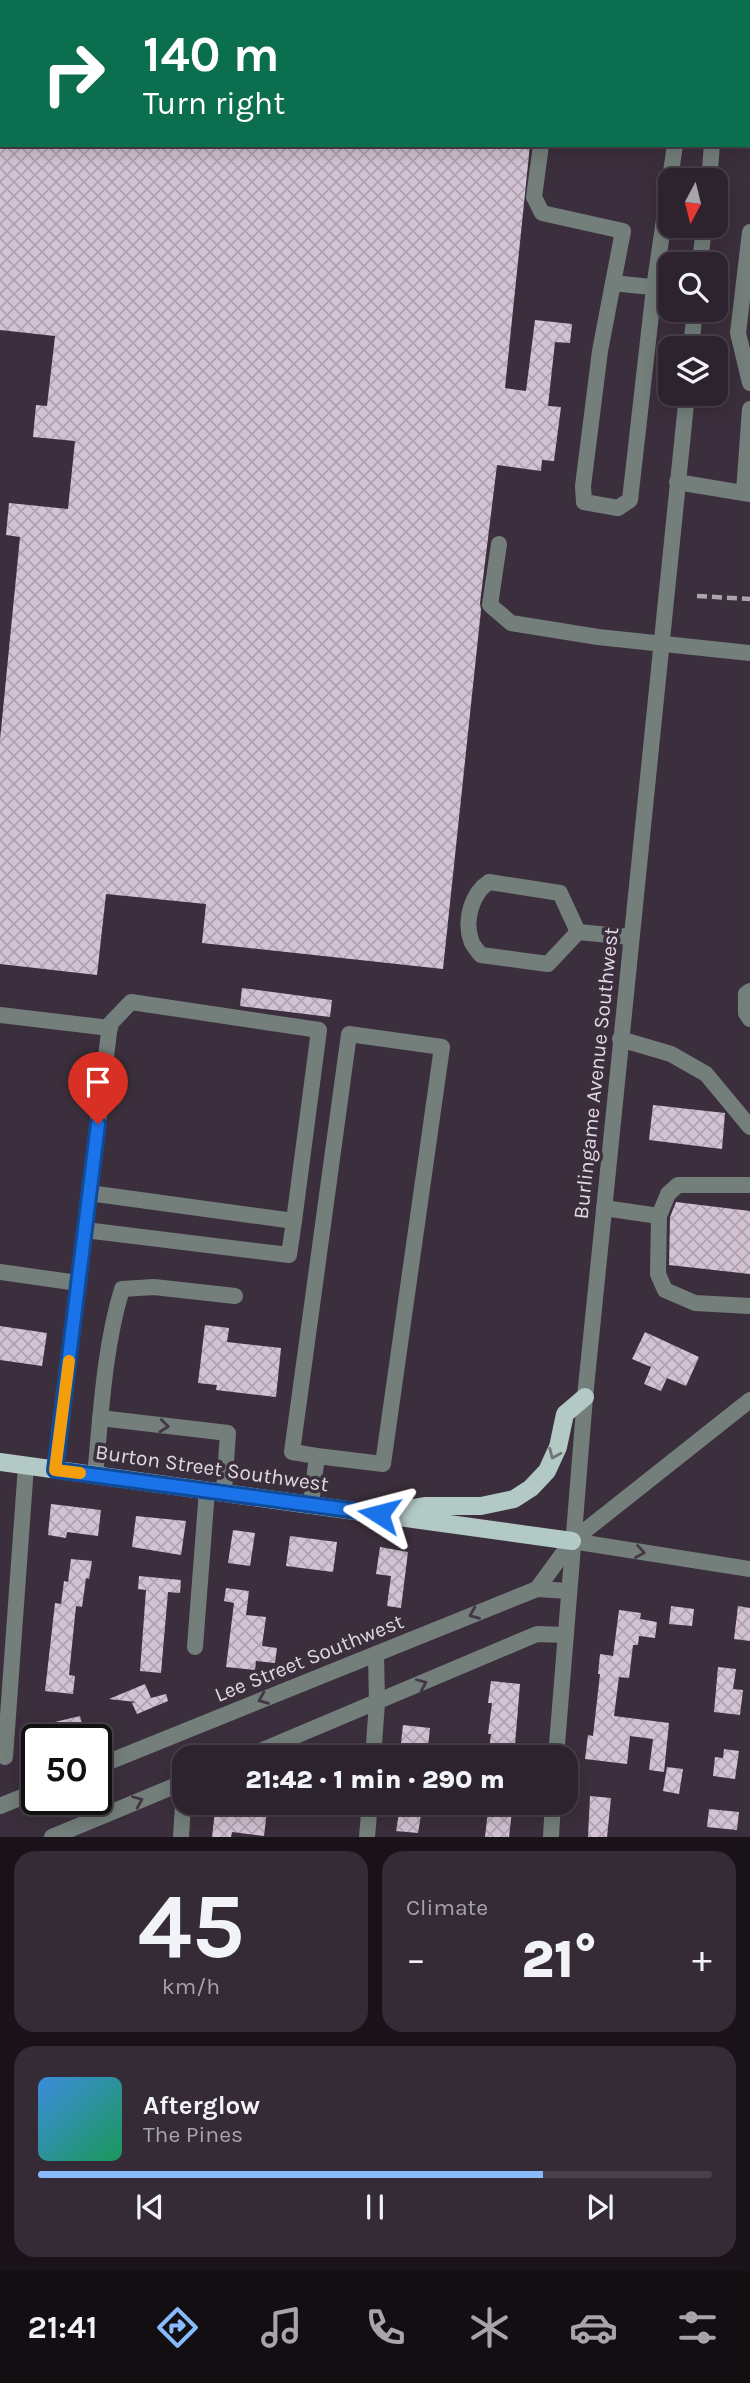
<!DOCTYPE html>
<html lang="en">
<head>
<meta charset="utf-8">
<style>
	body { margin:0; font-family:Karla,sans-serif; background:#352b36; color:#f1f3f6; height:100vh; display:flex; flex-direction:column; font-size:26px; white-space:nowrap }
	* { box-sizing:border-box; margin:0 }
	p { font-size:23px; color:#a7a4aa }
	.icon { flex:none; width:38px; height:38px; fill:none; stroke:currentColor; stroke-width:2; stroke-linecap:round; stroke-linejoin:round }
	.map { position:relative; height:1837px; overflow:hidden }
	.panel { display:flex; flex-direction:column; gap:14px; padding:14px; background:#191319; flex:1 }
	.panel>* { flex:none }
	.banner { position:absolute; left:0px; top:0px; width:751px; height:147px; box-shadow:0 4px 18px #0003,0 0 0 2px #48404a; background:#0b6e4f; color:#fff; overflow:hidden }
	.needle { width:46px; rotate:187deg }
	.fabs { position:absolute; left:658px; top:168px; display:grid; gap:14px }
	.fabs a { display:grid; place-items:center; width:70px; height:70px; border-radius:14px; background:#2d232e; box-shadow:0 4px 18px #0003,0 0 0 2px #48404a; font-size:35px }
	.speed { position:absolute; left:21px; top:1724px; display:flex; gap:14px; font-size:35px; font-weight:700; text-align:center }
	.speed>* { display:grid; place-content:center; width:91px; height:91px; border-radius:50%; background:#2d232e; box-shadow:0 4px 18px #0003,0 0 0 2px #48404a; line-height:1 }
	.speed .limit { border:4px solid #111; border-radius:10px; background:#fff; color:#111 }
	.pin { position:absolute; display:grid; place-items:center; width:60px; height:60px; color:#fff; margin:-72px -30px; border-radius:50% 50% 50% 0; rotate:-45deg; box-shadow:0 0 7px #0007 }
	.pin .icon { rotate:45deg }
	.me { position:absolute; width:77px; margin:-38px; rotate:279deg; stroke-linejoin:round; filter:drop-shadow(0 0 5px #0008) }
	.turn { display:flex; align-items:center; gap:24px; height:147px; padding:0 28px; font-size:32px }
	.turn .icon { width:91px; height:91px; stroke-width:2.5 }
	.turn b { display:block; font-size:49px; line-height:60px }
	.big { font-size:52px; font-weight:800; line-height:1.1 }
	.panel .widget { flex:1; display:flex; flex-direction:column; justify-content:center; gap:10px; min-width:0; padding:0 24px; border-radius:21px; background:#352b36 }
	.panel .dial { align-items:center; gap:0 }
	.dial b { font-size:91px; line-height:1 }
	.song { display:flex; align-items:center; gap:21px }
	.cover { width:84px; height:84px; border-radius:10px; background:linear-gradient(135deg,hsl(210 70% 55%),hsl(150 70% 35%)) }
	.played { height:7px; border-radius:4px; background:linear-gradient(90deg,#87bbfb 75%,#48404a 75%) }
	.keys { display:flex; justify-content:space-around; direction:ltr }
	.heat { display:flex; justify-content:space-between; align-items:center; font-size:38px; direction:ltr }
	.panel .tiles { flex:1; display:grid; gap:14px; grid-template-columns:1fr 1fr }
	.widget:last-child { grid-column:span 2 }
	.trip { position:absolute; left:172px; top:1745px; width:406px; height:70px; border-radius:21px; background:#2d232e; box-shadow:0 4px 18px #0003,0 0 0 2px #48404a; font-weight:800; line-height:70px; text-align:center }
	.tab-bar { display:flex; height:112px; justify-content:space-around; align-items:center; background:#120e12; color:#a7a4aa }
	.tab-bar .icon { width:49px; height:49px }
	.tab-bar .selected { color:#87bbfb }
	.tab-bar b { font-size:32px; color:#f1f3f6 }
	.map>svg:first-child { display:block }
	.building { fill:url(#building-cross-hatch) }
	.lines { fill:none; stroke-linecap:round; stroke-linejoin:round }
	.minor { stroke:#747f7c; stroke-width:16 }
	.major { stroke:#b2c9c5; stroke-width:18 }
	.rail { stroke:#aea4af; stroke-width:4.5; stroke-dasharray:10 5; stroke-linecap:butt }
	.oneway { stroke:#423743 }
	.oneway2 { stroke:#71747a }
	.route-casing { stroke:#114b97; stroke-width:18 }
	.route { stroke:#1a73e8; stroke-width:12 }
	.slow { stroke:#f59e0b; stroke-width:12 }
	.labels { text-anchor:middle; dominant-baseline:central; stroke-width:7; stroke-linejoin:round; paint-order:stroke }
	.street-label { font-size:21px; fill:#e0d7e0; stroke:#3c2f3d }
</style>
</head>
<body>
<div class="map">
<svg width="750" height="1837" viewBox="0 0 750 1837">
	<defs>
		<pattern id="building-cross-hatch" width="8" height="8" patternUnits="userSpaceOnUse" patternTransform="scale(1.75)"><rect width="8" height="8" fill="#d2c2d3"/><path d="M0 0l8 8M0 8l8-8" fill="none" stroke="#aea2af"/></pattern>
	</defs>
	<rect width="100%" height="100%" fill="#3c2f3d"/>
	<g class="building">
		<polygon points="0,145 530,145 505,388 526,391 535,320 572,324 570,343 555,342 548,406 561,407 554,461 542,460 541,471 497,465 480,603 481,610 443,969 202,943 206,904 106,894 97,975 0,964 0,740 20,537 6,535 9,503 68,509 75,441 33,437 36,405 47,406 55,336 0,330"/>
		<polygon points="242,988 332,1000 330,1017 240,1006"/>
		<polygon points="653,1105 725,1113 722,1149 649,1140"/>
		<polygon points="676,1202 750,1211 750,1274 669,1265 670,1217"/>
		<polygon points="205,1325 229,1328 227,1342 281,1348 276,1397 216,1390 217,1385 198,1383"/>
		<polygon points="0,1326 47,1333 42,1366 0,1360"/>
		<polygon points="645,1332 699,1357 686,1386 667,1378 661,1391 644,1384 651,1367 632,1359"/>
		<polygon points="51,1504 101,1510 98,1536 67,1532 66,1538 48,1535"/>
		<polygon points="136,1516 186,1521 181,1555 132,1547"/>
		<polygon points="233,1530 255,1533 250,1566 228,1563"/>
		<polygon points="290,1536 337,1542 333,1572 286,1566"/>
		<polygon points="380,1547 408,1552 401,1608 387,1606 391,1576 376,1574"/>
		<polygon points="71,1559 92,1561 89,1579 86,1578 82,1607 76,1606 69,1675 75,1676 73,1694 45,1691 55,1603 61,1604 64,1581 68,1582"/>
		<polygon points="139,1576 181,1580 180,1593 168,1592 161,1673 140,1671 146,1590 138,1589"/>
		<polygon points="226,1588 249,1591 246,1615 266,1617 262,1646 277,1648 275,1663 256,1661 255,1670 226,1667 234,1603 224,1601"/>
		<polygon points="671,1606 694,1609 692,1626 669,1624"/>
		<polygon points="738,1606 750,1608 750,1641 734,1639"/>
		<polygon points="619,1610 641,1613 640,1619 657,1622 655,1638 639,1636 638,1645 633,1645 629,1678 619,1677 614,1716 669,1723 664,1772 649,1770 653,1739 630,1736 627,1764 585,1759 588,1735 593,1736 600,1674 598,1674 600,1654 613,1656"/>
		<polygon points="718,1667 736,1669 733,1689 743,1690 740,1715 714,1712"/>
		<polygon points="491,1681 520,1684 514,1757 488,1757 491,1734 488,1734 492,1703 488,1703"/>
		<polygon points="145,1684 151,1698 166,1694 168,1701 137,1714 132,1703 136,1702 109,1699"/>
		<polygon points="80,1716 86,1740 45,1740 42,1725"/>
		<polygon points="403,1725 430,1728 428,1747 401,1743"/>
		<polygon points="724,1749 739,1751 735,1779 713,1776 715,1757 723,1758"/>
		<polygon points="667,1767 683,1769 679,1794 663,1791"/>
		<polygon points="590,1796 611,1798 607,1837 588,1837"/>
		<polygon points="216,1802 249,1804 249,1802 268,1802 264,1836 232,1832 231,1837 212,1837"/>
		<polygon points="489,1802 513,1802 509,1837 485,1837"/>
		<polygon points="709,1809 739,1812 737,1830 707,1827"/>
		<polygon points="399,1813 421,1815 418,1833 396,1831"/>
	</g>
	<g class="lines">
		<g class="minor">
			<polyline points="565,2 565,0"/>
			<polyline points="693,2 693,0"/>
			<polyline points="727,2 727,0"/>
			<polyline points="541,145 534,197 542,213 623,231 613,283 670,289"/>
			<polyline points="709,180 712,145"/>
			<polyline points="750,232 738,333 750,383"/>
			<polyline points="700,264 704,226"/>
			<polyline points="613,283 600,351 583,486 584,502 618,508 630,500 654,288 675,145"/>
			<polyline points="691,348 695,310"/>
			<polyline points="677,482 750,494"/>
			<polyline points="744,492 750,409"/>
			<polyline points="499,544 490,605 511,623 598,637 750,653"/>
			<path d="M578 932 548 964 481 955C477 950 472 945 471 940 464 920 472 893 489 882L560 893 578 932 630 937"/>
			<polyline points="750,991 746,994 746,1013 750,1019"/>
			<polyline points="0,1015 110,1028"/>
			<polyline points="620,1039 671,1054 706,1074 750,1127"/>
			<polyline points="604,1208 659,1216 658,1274 665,1290 695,1303 750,1306"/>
			<polyline points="659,1216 668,1194 678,1185 750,1185"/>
			<polyline points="85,1230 289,1255 294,1221"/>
			<polyline points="0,1272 78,1283"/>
			<polyline points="100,1418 228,1433 224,1492"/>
			<polyline points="55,1470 106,1057 110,1024 131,1002 319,1030 294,1221 89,1193"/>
			<path d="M95 1476C101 1414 104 1348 122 1289L154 1287 235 1296"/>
			<polyline points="311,1504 317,1456 292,1452 349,1034 442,1047 383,1464 317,1456"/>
			<polyline points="572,1541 750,1569"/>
			<polyline points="537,1589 572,1541 750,1400"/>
			<polyline points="195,1647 207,1490"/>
			<polyline points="5,1757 26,1466"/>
			<polyline points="246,1757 537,1634 566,1635"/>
			<polyline points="373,1757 377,1703 376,1654"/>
			<polyline points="556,1757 585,1397 687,394"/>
			<polyline points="96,1767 537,1589 569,1591"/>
			<polyline points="0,1806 37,1791"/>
			<polyline points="52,1837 184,1782"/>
			<polyline points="181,1837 184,1790"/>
			<polyline points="367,1837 370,1802"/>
			<polyline points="551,1837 553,1802"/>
		</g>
		<g class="major">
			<polyline points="0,1462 572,1541"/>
			<polyline points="396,1511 426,1506 481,1506 514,1499 531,1488 547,1471 558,1447 565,1414 585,1397"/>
		</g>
		<polyline class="rail" points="697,596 750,599"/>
	</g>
	<defs><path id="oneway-chevron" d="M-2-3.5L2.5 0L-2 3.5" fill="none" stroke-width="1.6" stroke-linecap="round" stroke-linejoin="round" transform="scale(1.75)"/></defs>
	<g class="oneway">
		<use href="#oneway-chevron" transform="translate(164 1426) rotate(6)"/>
		<use href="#oneway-chevron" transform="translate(640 1552) rotate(9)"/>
		<use href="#oneway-chevron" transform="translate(474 1614) rotate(158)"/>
		<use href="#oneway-chevron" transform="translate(422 1684) rotate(-23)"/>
		<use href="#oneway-chevron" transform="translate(263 1699) rotate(158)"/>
		<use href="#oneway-chevron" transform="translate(138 1801) rotate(-23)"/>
	</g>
	<use class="oneway2" href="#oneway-chevron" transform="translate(554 1454) rotate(113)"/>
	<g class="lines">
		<g class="route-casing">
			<polyline id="route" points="98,1124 55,1470 379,1514"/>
		</g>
		<use href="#route" class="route"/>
		<polyline class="slow" points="69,1361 55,1470 80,1473"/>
	</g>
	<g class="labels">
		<g class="street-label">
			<text transform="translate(596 1073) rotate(-84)">Burlingame Avenue Southwest</text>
			<text transform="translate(212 1468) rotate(8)">Burton Street Southwest</text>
			<text transform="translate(309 1658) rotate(-22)">Lee Street Southwest</text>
		</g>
	</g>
</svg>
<div class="fabs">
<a><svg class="needle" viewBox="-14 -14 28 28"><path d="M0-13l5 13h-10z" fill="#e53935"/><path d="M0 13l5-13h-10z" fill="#a7a4aa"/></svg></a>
<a><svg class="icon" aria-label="search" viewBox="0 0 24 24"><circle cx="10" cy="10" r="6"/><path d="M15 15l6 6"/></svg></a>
<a><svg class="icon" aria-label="layers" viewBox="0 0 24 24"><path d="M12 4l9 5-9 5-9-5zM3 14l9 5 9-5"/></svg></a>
</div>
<div class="speed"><div class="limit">50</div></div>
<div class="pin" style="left:98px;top:1124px;background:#d93025"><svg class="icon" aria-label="arrive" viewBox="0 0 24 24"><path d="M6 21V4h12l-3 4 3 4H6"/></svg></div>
<svg class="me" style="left:379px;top:1514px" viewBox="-20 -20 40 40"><path d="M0-17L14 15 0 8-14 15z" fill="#1a73e8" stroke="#fff" stroke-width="4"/></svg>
<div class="trip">21:42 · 1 min · 290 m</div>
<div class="banner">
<div class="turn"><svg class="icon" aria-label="right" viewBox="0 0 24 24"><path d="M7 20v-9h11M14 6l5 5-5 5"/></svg><div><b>140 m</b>Turn right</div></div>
</div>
</div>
<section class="panel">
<div class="tiles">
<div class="widget dial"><b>45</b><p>km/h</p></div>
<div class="widget"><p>Climate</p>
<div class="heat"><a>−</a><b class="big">21°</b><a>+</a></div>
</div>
<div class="widget">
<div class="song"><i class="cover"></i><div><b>Afterglow</b><p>The Pines</p></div></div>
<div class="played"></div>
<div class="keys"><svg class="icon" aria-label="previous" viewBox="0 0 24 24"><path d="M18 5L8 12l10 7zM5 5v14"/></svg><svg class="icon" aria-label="pause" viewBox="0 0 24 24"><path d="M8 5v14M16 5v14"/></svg><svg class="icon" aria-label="next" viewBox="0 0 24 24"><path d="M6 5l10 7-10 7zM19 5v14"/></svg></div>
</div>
</div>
</section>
<nav class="tab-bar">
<b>21:41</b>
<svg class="icon selected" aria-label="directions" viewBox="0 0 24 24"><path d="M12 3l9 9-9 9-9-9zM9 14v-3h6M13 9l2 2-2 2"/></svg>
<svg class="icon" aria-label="music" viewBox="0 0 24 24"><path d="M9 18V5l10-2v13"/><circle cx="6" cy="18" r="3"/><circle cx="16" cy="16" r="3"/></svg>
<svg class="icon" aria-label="phone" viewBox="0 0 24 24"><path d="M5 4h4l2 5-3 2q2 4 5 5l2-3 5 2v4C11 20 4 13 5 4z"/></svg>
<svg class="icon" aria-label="climate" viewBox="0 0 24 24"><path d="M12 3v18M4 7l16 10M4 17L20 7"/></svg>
<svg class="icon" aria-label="car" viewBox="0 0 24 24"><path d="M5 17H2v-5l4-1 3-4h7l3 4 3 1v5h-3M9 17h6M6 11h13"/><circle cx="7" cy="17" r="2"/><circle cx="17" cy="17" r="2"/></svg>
<svg class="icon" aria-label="filters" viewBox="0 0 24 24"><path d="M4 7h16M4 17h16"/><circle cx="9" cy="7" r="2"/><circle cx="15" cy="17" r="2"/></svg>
</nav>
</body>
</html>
